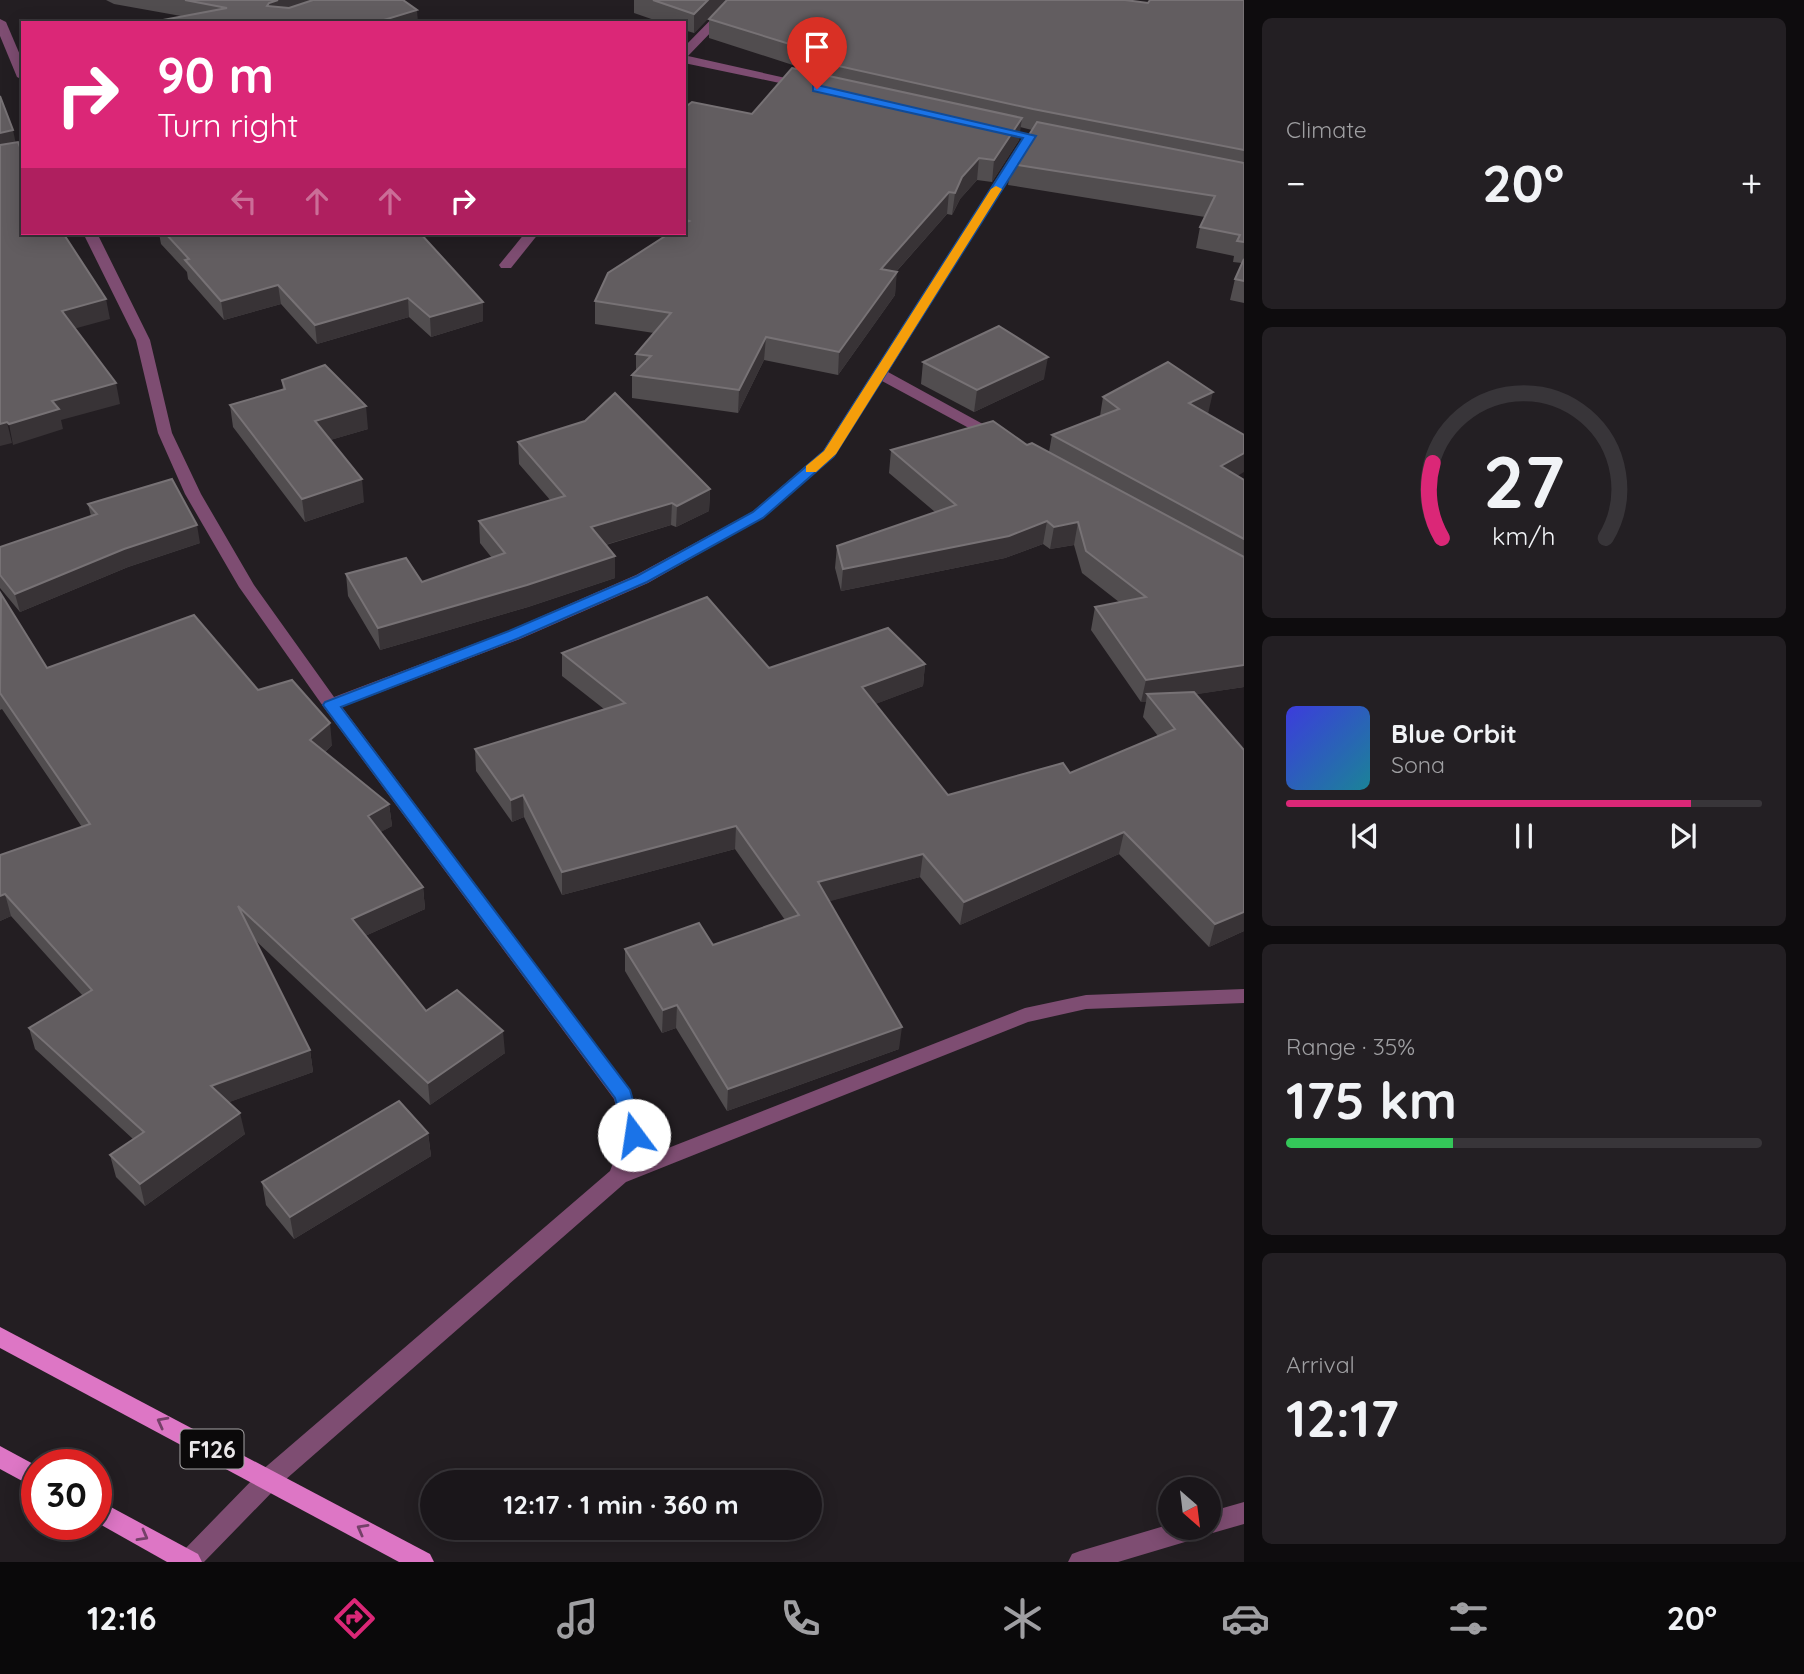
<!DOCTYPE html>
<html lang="en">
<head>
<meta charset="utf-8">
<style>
	body { margin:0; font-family:Quicksand,sans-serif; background:#231f23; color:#f1f3f6; height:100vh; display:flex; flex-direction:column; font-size:26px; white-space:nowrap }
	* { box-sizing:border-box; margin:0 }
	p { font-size:23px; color:#9f9fa2 }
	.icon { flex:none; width:38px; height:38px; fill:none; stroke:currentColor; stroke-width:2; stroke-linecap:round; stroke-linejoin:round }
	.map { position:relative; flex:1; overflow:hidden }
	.sheet { display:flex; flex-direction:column; gap:18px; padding:18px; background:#0e0c0e; width:560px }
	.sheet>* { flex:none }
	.hud { position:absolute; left:21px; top:21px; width:665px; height:214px; border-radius:0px; box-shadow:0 4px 18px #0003,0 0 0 2px #383539; background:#db2777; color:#fff; overflow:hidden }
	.needle { width:46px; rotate:152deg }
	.tools { position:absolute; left:1158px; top:1477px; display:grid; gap:14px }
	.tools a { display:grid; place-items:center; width:63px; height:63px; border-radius:50%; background:#1a161a; box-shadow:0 4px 18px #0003,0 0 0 2px #383539; font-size:35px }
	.speed { position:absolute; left:21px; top:1449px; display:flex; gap:14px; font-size:35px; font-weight:700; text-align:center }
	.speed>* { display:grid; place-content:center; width:91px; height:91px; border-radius:50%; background:#1a161a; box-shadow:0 4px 18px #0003,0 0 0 2px #383539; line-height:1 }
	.speed .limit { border:10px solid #d22; background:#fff; color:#111 }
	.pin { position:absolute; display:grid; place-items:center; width:60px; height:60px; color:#fff; margin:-72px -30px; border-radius:50% 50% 50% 0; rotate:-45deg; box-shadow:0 0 7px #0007 }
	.pin .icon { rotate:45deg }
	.me { position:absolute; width:77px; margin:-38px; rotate:346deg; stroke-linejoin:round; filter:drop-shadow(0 0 5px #0008) }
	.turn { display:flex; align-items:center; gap:24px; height:147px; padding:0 21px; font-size:32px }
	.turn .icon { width:91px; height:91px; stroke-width:2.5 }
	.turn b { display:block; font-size:49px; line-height:60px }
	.lanes { display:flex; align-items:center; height:66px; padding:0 21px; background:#0003; justify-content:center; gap:35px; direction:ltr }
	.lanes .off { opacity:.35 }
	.big { font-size:52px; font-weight:700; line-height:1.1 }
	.sheet .card { flex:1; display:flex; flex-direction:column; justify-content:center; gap:10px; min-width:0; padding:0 24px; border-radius:10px; background:#231f23 }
	.sheet .dial { align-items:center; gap:0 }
	.dial svg { height:182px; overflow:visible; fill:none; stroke:#383539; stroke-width:7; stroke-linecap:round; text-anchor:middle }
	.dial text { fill:#f1f3f6; stroke:none }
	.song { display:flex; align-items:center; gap:21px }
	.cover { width:84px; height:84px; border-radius:10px; background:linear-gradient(135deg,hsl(240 70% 55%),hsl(190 70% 35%)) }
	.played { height:7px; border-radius:4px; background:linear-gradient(90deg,#db2777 85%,#383539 85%) }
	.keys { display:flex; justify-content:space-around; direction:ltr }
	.heat { display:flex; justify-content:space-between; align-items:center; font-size:38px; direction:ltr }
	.charge { height:10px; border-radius:5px; background:linear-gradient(90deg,#34c759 35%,#383539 0) }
	.trip { position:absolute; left:420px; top:1470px; width:402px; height:70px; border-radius:35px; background:#1a161a; box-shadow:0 4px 18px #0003,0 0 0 2px #383539; font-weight:700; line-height:70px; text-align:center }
	.menu { display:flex; height:112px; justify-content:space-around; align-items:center; background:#0a090a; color:#9f9fa2 }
	.menu .icon { width:49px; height:49px }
	.menu .selected { color:#db2777 }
	.menu b { font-size:32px; color:#f1f3f6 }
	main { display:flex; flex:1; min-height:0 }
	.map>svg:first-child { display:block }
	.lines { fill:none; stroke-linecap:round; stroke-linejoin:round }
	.minor { fill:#7e4d72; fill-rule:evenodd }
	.major { fill:#dd76c5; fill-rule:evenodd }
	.wall { fill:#514d4f }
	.shaded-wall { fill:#383336 }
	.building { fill:#625d60; stroke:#777275; stroke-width:2 }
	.oneway { stroke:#744068 }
	.route { fill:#1a73e8; stroke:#114b97; stroke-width:2 }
	.slow { fill:#f59e0b }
	.labels { text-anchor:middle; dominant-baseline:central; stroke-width:7; stroke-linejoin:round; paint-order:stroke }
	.shield { fill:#0b090a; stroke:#a6a4a5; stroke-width:2 }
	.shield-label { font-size:23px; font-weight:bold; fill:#e9e6e8 }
</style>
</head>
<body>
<main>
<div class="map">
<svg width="1244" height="1562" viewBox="0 0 1244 1562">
	<rect width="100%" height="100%" fill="#231e22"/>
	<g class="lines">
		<g class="minor">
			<polygon points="730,0 742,0 688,56 808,83 808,89 684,63 684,47"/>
			<polygon points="0,19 6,22 23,62 23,80 17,77 0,36"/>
			<polygon points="1022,144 1028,148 888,372 1001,434 1003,437 1001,440 991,440 882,381 834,457 762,518 648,583 520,639 342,707 630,1090 644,1135 635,1161 1025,1008 1086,995 1244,989 1244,1003 1086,1009 1028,1022 626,1182 277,1487 204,1562 176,1562 180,1554 261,1471 610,1171 624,1135 614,1099 325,709 239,587 185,494 158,433 136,340 83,233 97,233 150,340 172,433 201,494 254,585 334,697 508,631 636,575 752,512 823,451 1016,148"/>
			<polygon points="525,233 539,233 511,268 501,268 499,265"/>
			<polygon points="1244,1502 1244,1524 1209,1534 1205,1532 1195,1539 1118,1562 1068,1562 1072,1554 1080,1551 1171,1524 1171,1528 1209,1528 1209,1512"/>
		</g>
		<g class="major">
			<polygon points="0,1327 430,1554 434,1562 399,1562 0,1348"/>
			<polygon points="0,1446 37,1466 37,1489 0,1469"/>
			<polygon points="96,1499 198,1554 202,1562 167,1562 96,1522"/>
		</g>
	</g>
	<g class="wall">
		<polygon points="106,0 403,0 181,16 114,4"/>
		<polygon points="634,0 726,0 694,33 684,30 684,23 663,23 634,13"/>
		<polygon points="1244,0 1244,303 1230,300 1235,279 1242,263 1233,262 1234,256 1196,248 1200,227 1205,217 1008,185 1011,164 1032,130 1020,127 1019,140 992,182 977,180 960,199 952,215 947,214 896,272 895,295 838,375 764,360 738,413 632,398 632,375 636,371 636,354 654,333 595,324 595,301 664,237 648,233 684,233 684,108 752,114 801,70 802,68 709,38 709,19"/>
		<polygon points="159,233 420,233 483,302 483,321 431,337 409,317 317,344 281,304 224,320 188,279 187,272 161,244"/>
		<polygon points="923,362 1044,379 974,412 921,384"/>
		<polygon points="282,380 368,429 330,440 364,502 305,522 233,427 230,405 283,390"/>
		<polygon points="1103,397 1208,414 1237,476 1244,480 1244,687 1196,694 1244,931 1209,947 1119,854 960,925 920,877 829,901 899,1049 727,1111 676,1028 662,1033 625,971 625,949 713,945 785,920 735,849 562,895 524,817 512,822 476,771 475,749 604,709 562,676 562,653 769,668 925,664 923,686 875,704 948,795 1070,773 1158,736 1143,717 1146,702 1141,702 1091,630 1095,607 1119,602 1082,573 1074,545 1050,549 1043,544 1005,558 841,591 835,568 837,546 935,512 889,473 891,450 1027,445 1049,452 1052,435 1100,416"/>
		<polygon points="518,442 710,489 709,511 676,527 671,525 606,545 615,556 615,578 528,607 380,650 348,596 346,574 422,582 492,558 480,543 479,521 551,501 519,464"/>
		<polygon points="88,504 200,543 128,567 20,612 0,588 0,547 91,516"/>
		<polygon points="0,595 47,668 258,690 332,745 325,752 389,804 392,826 380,832 423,887 425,909 365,936 426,1011 505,1053 430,1105 255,940 310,1050 313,1072 229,1102 245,1134 145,1206 116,1177 110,1155 133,1139 35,1049 29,1028 83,996 11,916 0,921 0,855 82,827 2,709 0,710"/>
		<polygon points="428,1133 431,1156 294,1239 266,1205 262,1182"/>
	</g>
	<g class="shaded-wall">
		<polygon points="278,0 332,0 271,21 267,6 269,3"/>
		<polygon points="708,0 726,0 694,33 694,14"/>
		<polygon points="417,10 418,23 374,23"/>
		<polygon points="1022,118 1019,140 992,182 994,160"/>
		<polygon points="13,130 17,149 0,154 0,133"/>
		<polygon points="979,158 977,180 960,199 952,215 955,193 962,177"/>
		<polygon points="949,192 947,214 879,291 881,269"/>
		<polygon points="897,272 895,295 838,375 839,352"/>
		<polygon points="278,285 281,304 224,320 221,301"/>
		<polygon points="408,298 409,317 317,344 315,325"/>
		<polygon points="106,299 110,319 66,331 62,311"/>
		<polygon points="483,302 483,321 431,337 430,317"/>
		<polygon points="766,337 764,360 738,413 739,390"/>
		<polygon points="1048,357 1044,379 974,412 977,390"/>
		<polygon points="116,383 120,404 61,420 63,429 13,445 9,424 52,401"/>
		<polygon points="1213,392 1208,414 1189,403"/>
		<polygon points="366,406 368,429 317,444 315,421"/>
		<polygon points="7,422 12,443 0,446 0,424"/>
		<polygon points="1244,453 1244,472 1216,489 1221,466"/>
		<polygon points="362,479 364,502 305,522 302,499"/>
		<polygon points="710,489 709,511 676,527 677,506"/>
		<polygon points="672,503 671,525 591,549 591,527"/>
		<polygon points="1047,521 1043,544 1005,558 841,591 843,569"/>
		<polygon points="1078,522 1074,545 1050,549 1054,527"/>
		<polygon points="197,525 200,543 128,567 20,612 15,594 124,549"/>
		<polygon points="615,556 615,578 528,607 380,650 378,628"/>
		<polygon points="925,664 923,686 860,710 862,687"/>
		<polygon points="1244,665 1244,687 1153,701 1147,694 1146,702 1141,702 1146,680"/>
		<polygon points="330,723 332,745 313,762 310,740"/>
		<polygon points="523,795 524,817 512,822 511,800"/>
		<polygon points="389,804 392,826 370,838 368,816"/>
		<polygon points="736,826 735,849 562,895 562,872"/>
		<polygon points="1124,832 1119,854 960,925 964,902"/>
		<polygon points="923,854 920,877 816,905 818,882"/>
		<polygon points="423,887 425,909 354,941 352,919"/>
		<polygon points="5,894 11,916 0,921 0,896"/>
		<polygon points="1244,912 1244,931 1209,947 1215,924"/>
		<polygon points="677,1005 676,1028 662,1033 663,1010"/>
		<polygon points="902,1027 899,1049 727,1111 728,1089"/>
		<polygon points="503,1031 505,1053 430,1105 428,1083"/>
		<polygon points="310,1050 313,1072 216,1107 211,1086"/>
		<polygon points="240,1113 245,1134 145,1206 140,1184"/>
		<polygon points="428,1133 431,1156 294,1239 290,1217"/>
	</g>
	<g class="building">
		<polygon points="185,0 278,0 269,3 267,6 289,8 313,0 403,0 417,10 374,23 147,23 227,8"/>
		<polygon points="653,0 708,0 694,14"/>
		<polygon points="727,0 1125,0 1148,3 1150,0 1244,0 1244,150 1033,109 802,58 809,50 709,19"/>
		<polygon points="792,68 1022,118 994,160 979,158 962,177 955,193 949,192 881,269 897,272 839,352 766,337 739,390 632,375 651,356 636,354 671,313 595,301 608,273 670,233 684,233 684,223 689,221 684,219 684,108 692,102 752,114"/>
		<polygon points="0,96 13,130 0,133"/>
		<polygon points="1037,122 1244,163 1244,242 1237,241 1240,235 1200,227 1215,196 1011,164"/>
		<polygon points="18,142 23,155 23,233 63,233 106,299 62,311 116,383 52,401 59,409 9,424 7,422 0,424 0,145"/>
		<polygon points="165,233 420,233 483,302 430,317 408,298 315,325 278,285 221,301 185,260 189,259"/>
		<polygon points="1244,259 1244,281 1235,279"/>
		<polygon points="999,326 1048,357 977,390 923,362"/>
		<polygon points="1168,362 1213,392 1189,403 1244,435 1244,453 1221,466 1244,480 1244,539 1052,435 1119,409 1103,397"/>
		<polygon points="325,365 366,406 315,421 362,479 302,499 230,405 285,389 282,380"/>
		<polygon points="615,393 710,489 677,506 672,503 591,527 615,556 527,585 378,628 346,574 406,558 422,582 505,553 479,521 565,496 518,442 585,421"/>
		<polygon points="993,421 1027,445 1032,443 1244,557 1244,665 1146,680 1095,607 1146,597 1086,551 1078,522 1054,527 1047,521 1009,536 843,569 837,546 956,505 891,450"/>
		<polygon points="172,479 197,525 124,549 15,594 0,575 0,547 97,514 88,504"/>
		<polygon points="1,594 47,668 194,615 258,690 292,680 330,723 310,740 389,804 368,816 423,887 352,919 426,1011 457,990 503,1031 428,1083 238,906 310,1050 211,1086 240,1113 140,1184 110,1155 144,1132 29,1028 92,990 5,894 0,896 0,855 90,824 0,693"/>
		<polygon points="707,597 769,668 888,628 925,664 862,687 948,795 1063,763 1070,773 1175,729 1147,694 1194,692 1244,750 1244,912 1215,924 1124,832 964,902 923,854 818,882 902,1027 728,1089 677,1005 663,1010 625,949 699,923 713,945 799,915 736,826 562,872 523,795 511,800 475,749 625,703 562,653"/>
		<polygon points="399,1101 428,1133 290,1217 262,1182"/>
	</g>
	<defs><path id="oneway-chevron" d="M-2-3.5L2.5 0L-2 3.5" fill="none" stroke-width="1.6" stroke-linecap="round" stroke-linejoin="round" transform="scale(1.75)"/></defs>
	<g class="oneway">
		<use href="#oneway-chevron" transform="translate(162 1422) rotate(-152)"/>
		<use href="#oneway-chevron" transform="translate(362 1529) rotate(-151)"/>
		<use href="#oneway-chevron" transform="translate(143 1536) rotate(29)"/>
	</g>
	<polygon class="route" points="817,85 1036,136 834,456 763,518 647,582 519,638 341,707 630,1090 643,1135 640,1141 634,1143 627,1141 624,1135 615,1098 323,705 325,702 509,631 637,576 753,512 824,451 1023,138 813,91 813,86"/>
	<polygon class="slow" points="996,186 1002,189 836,454 816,472 806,472 806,466 824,451 991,189"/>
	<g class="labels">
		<rect class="shield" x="180.5" y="1429.5" width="63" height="39" rx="5"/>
		<g class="shield-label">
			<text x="212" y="1449">F126</text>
		</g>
	</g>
</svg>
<div class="tools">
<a><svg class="needle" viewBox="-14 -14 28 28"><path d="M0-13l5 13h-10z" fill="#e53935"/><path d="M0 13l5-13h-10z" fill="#9f9fa2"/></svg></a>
</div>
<div class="speed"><div class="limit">30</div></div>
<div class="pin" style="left:817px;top:89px;background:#d93025"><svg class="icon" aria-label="arrive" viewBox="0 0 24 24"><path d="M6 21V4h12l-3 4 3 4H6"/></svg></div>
<svg class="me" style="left:634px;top:1135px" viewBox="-20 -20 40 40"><circle r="19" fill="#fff"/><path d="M0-13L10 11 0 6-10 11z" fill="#1a73e8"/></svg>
<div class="trip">12:17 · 1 min · 360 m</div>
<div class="hud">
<div class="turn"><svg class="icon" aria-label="right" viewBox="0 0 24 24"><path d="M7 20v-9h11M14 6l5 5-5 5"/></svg><div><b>90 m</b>Turn right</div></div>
<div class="lanes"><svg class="icon off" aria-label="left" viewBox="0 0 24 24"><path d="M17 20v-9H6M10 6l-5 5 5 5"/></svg><svg class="icon off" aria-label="ahead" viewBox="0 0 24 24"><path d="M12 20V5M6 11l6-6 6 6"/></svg><svg class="icon off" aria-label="ahead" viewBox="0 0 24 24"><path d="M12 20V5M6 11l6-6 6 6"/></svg><svg class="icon" aria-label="right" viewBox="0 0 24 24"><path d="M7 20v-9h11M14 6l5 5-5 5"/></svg></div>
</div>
</div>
<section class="sheet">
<div class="card"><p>Climate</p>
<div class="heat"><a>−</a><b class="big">20°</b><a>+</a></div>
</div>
<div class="card dial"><svg viewBox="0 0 100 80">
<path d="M14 69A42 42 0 1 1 86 69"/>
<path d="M14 69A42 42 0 0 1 10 36" stroke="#db2777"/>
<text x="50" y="56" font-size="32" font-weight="700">27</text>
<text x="50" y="72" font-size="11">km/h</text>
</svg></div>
<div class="card">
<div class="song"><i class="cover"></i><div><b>Blue Orbit</b><p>Sona</p></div></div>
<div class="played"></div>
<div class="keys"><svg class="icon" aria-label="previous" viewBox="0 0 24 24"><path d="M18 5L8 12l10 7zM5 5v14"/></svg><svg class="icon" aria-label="pause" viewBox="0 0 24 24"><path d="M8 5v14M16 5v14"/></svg><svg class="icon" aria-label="next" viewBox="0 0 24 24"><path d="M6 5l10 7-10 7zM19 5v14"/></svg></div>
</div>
<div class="card"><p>Range · 35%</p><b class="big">175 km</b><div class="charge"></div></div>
<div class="card"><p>Arrival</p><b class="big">12:17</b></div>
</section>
</main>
<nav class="menu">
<b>12:16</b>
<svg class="icon selected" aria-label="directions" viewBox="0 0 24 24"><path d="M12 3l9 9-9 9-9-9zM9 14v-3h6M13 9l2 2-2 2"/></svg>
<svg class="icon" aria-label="music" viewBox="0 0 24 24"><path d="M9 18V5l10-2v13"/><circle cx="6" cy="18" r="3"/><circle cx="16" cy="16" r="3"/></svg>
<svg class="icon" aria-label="phone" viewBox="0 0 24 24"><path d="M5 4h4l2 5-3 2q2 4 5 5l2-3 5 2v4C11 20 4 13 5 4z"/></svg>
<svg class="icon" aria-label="climate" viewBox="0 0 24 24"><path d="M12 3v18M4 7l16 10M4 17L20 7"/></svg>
<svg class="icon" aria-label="car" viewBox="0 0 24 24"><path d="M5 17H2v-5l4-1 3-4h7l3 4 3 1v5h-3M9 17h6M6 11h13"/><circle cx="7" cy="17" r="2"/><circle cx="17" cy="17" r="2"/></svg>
<svg class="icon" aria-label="filters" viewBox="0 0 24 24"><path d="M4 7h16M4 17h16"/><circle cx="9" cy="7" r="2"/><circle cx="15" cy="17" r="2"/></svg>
<b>20°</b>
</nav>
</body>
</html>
